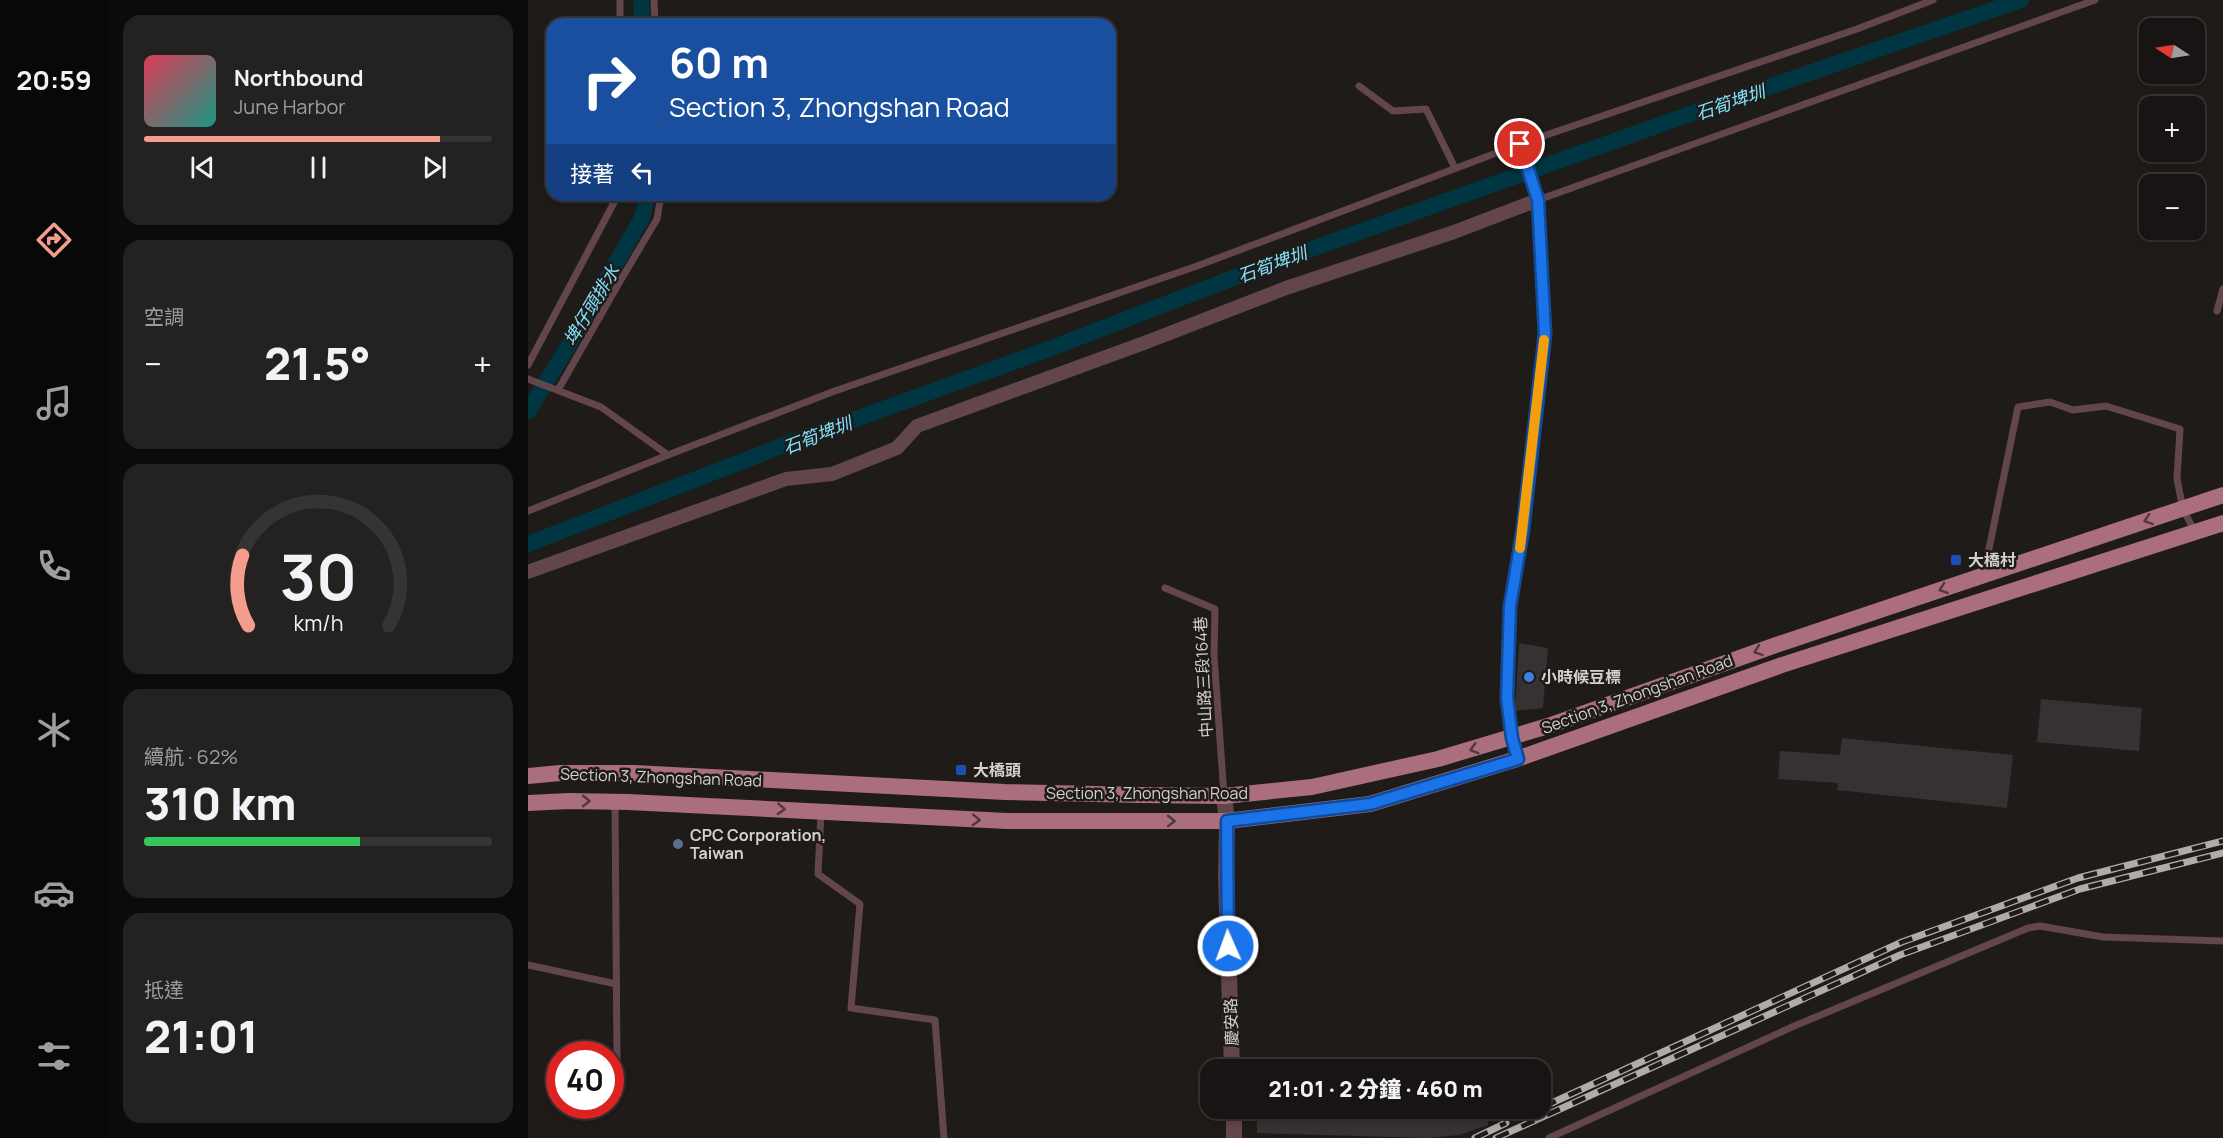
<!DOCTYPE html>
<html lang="zh-TW">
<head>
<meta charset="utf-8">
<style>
	body { margin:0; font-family:Manrope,"Noto Sans TC",sans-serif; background:#242121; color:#f1f3f6; height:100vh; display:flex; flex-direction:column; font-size:22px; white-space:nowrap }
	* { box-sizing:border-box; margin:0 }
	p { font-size:20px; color:#9e9ea0 }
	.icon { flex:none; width:33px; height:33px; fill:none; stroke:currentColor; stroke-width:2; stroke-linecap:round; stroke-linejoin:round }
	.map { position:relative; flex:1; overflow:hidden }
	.details { display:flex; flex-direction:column; gap:15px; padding:15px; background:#0d0b0a; width:420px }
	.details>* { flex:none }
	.hud { position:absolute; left:18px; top:18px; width:570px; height:183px; border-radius:18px; box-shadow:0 3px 9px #0003,0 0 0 2px #363333; background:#1a4fa0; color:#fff; overflow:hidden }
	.needle { width:39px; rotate:282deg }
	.tools { position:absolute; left:1611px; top:18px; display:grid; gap:12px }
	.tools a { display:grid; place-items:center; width:66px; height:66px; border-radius:12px; background:#171413; box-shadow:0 3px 9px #0003,0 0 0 2px #363333; font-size:30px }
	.speed { position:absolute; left:18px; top:1041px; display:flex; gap:12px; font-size:30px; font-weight:700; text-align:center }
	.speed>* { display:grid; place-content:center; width:78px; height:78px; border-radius:50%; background:#171413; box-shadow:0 3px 9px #0003,0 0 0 2px #363333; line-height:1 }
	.speed .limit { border:9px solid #d22; background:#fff; color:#111 }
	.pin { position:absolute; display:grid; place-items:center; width:51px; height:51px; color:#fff; margin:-26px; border:3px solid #fff; border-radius:50%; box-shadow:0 2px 6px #0007 }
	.me { position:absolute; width:66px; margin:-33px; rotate:358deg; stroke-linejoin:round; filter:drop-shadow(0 0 4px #0008) }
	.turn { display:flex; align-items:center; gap:21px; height:126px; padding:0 24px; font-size:27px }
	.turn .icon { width:78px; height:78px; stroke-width:2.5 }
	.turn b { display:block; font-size:42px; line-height:51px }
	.then { display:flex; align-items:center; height:57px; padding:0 24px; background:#0003; gap:12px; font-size:22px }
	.big { font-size:45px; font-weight:800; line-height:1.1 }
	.details .widget { flex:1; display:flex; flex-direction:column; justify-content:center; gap:9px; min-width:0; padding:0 21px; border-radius:18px; background:#242121 }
	.details .dial { align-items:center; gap:0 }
	.dial svg { height:156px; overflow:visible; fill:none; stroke:#363333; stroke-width:7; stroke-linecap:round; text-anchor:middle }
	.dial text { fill:#f1f3f6; stroke:none }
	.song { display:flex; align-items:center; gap:18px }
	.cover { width:72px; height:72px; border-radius:9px; background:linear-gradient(135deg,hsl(350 70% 55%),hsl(170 70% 35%)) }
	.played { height:6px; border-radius:3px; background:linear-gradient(90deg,#f49d8c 85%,#363333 85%) }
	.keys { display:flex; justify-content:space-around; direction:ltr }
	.heat { display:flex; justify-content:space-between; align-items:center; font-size:33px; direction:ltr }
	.charge { height:9px; border-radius:4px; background:linear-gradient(90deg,#34c759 62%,#363333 0) }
	.trip { position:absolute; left:672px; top:1059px; width:351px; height:60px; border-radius:18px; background:#171413; box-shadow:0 3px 9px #0003,0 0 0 2px #363333; font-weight:800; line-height:60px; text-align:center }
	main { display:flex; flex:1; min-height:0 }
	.tab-bar { display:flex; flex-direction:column; width:108px; justify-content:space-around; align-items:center; background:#090808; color:#9e9ea0 }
	.tab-bar .icon { width:42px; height:42px }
	.tab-bar .active { color:#f49d8c }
	.tab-bar b { font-size:27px; color:#f1f3f6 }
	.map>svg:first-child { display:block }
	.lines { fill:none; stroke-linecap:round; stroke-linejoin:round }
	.canal { stroke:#003641; stroke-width:16 }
	.building { fill:#363133 }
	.service { stroke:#63464c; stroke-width:7 }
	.minor { stroke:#63464c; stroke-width:14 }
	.tertiary { stroke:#63464c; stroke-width:16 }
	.primary { stroke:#aa6e7d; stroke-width:16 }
	.rail-casing { stroke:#afacab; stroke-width:7 }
	.rail { stroke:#1f1b19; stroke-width:4.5; stroke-dasharray:14; stroke-linecap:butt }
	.oneway { stroke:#50383c }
	.route-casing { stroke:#114b97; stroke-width:15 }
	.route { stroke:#1a73e8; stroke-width:10 }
	.slow { stroke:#f59e0b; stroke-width:10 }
	.transit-dot { fill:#1a4fb4; stroke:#1f1b19; stroke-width:2 }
	.shop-dot { fill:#3f7fe0; stroke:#1f1b19; stroke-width:2 }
	.service-dot { fill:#5c6f8a; stroke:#1f1b19; stroke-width:2 }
	.labels { text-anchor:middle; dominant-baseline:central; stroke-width:5; stroke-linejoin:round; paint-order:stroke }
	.poi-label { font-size:16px; font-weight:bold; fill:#d4d1d0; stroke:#1f1b19; text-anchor:start }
	.street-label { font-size:16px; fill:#d4d1d0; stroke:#1f1b19 }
	.water-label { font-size:18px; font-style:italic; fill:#80e0f9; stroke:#1f1b19 }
</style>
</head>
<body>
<main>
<nav class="tab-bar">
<b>20:59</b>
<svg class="icon active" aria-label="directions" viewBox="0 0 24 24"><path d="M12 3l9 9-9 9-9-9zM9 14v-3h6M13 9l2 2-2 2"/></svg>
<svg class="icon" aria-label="music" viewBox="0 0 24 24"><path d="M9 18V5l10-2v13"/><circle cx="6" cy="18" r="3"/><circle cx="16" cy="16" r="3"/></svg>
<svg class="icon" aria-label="phone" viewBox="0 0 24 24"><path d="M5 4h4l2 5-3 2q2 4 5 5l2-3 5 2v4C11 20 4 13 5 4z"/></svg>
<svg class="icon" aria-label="climate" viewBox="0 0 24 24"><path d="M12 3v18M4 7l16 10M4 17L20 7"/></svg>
<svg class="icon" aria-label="car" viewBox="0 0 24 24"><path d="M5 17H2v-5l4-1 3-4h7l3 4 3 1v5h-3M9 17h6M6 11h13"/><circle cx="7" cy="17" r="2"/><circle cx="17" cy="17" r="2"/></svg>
<svg class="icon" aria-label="filters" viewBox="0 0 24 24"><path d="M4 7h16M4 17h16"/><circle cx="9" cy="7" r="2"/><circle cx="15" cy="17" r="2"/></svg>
</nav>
<section class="details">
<div class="widget">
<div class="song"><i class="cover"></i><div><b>Northbound</b><p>June Harbor</p></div></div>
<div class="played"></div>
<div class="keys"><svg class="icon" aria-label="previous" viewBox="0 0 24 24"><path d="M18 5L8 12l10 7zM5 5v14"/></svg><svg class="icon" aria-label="pause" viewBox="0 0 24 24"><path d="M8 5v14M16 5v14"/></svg><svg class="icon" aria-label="next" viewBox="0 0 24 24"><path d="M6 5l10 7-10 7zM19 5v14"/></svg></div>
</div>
<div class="widget"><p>空調</p>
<div class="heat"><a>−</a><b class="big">21.5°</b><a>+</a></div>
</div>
<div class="widget dial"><svg viewBox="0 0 100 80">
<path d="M14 69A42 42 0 1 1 86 69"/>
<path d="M14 69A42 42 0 0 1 11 33" stroke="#f49d8c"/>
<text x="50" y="56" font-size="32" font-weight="700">30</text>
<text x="50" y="72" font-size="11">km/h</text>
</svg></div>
<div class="widget"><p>續航 · 62%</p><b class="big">310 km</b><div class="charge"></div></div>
<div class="widget"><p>抵達</p><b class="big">21:01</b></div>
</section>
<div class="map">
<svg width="1695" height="1138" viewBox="0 0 1695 1138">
	<rect width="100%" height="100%" fill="#1f1b19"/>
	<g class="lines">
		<g class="canal">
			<polyline points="113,0 114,24"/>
			<polyline points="0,411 33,358 114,218 120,195"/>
			<polyline points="0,544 264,442 521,349 736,266 1162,114 1493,0"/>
		</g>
	</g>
	<g class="building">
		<polygon points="991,643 1020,648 1015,708 987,711"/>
		<polygon points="1513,699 1614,708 1611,751 1509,742"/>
		<polygon points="1314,738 1485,755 1479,808 1309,790 1310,783 1250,779 1252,751 1312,755"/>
		<polygon points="729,1108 961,1108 960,1125 931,1135 900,1138 729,1133"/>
	</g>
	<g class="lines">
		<g class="service">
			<polyline points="92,0 92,24"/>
			<polyline points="126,0 127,24"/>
			<polyline points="831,86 865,111 898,109 927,168"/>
			<polyline points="1010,200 1567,0"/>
			<polyline points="1689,311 1695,289"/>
			<polyline points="0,365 90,195"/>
			<polyline points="0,379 73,407 140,455 304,392 669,266 992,144 1329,29 1405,0"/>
			<polyline points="30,390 91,283 129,219 133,195"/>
			<polyline points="0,511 140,455"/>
			<polyline points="1456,573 1490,407 1522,402 1545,410 1578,406 1652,429 1649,479 1655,509 1667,532"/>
			<polyline points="637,588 687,609 686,656 696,795"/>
			<polyline points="989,759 984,738 979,698 982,606 995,529 1016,334 1010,200 992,144"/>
			<polyline points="87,802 89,1061"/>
			<polyline points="293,813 290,874 332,904 323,1008 407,1020 416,1138"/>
			<polyline points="0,965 88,984"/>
			<polyline points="1021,1138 1264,1027 1500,928 1512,926 1575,937 1695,941"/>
		</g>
		<polyline class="minor" points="0,572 258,479 304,474 369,448 389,426 616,343 758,288 926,232 1010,200"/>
		<g class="tertiary">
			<polyline points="696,796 699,821 698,877 704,1070"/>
			<polyline points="706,1108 706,1138"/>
		</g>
		<g class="primary">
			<polyline points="0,776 32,773 106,773 477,792 612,795 696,796 784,787 910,759 1020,726 1248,645 1695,495"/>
			<polyline points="0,803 41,801 100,802 479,821 699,821 842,804 989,759 1254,665 1695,523"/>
		</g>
		<g class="rail-casing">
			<g id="rail">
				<polyline points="1015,1107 1374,942 1550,878 1695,841"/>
				<polyline points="947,1138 978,1123"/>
				<polyline points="968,1138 1372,955 1552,889 1695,853"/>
			</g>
		</g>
		<use href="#rail" class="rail"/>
	</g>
	<defs><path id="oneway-chevron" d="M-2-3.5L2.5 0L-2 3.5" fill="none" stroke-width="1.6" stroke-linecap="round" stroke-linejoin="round" transform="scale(1.5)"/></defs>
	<g class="oneway">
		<use href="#oneway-chevron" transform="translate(1620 520) rotate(161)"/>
		<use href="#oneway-chevron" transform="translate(1415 589) rotate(161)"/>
		<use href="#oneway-chevron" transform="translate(1230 651) rotate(160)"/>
		<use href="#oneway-chevron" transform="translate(946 749) rotate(164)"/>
		<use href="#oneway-chevron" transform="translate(58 801) rotate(1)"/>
		<use href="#oneway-chevron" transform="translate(253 809) rotate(3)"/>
		<use href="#oneway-chevron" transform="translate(448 820) rotate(3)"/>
		<use href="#oneway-chevron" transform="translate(643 821)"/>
	</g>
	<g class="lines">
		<g class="route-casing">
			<polyline id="route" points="700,946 699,821 842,804 990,759 984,738 979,698 982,606 995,529 1017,334 1010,200 992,144"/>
		</g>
		<use href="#route" class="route"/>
		<polyline class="slow" points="992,548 1016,340"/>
	</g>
	<g class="transit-dot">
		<rect x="1422" y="554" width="12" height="12" rx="3"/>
		<rect x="427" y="764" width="12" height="12" rx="3"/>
	</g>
	<circle class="shop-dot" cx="1001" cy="677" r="6"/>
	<circle class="service-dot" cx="150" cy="844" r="6"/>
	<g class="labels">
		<g class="poi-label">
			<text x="1440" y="560">大橋村</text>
			<text x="1013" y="677">小時候豆標</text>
			<text x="445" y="770">大橋頭</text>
			<text x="162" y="835">CPC Corporation,<tspan x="162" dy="18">Taiwan</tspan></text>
		</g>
		<g class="street-label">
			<text transform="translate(675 677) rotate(-93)">中山路三段164巷</text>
			<text transform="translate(1109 694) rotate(-20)">Section 3, Zhongshan Road</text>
			<text transform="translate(133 777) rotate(2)">Section 3, Zhongshan Road</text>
			<text x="619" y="793">Section 3, Zhongshan Road</text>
			<text transform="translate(703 1022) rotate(-92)">慶安路</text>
		</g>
		<g class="water-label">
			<text transform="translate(1202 102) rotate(-19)">石筍埤圳</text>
			<text transform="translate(744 264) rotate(-20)">石筍埤圳</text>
			<text transform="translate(63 305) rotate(-59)">埤仔頭排水</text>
			<text transform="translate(289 435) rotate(-21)">石筍埤圳</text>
		</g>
	</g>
</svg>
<div class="tools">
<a><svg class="needle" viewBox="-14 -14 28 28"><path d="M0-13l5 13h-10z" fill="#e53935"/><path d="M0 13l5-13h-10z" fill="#9e9ea0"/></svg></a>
<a>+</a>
<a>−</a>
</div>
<div class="speed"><div class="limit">40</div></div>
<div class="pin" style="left:992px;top:144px;background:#d93025"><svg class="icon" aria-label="arrive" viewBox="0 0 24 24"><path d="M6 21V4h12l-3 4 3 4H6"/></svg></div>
<svg class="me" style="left:700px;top:946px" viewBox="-20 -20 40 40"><circle r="17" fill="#1a73e8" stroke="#fff" stroke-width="3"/><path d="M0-11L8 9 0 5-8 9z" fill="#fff"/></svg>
<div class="trip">21:01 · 2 分鐘 · 460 m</div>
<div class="hud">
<div class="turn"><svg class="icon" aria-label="right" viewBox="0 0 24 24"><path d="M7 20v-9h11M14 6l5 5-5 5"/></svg><div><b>60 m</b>Section 3, Zhongshan Road</div></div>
<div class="then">接著<svg class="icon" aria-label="left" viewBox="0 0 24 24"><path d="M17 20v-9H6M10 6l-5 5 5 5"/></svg></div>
</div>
</div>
</main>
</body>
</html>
